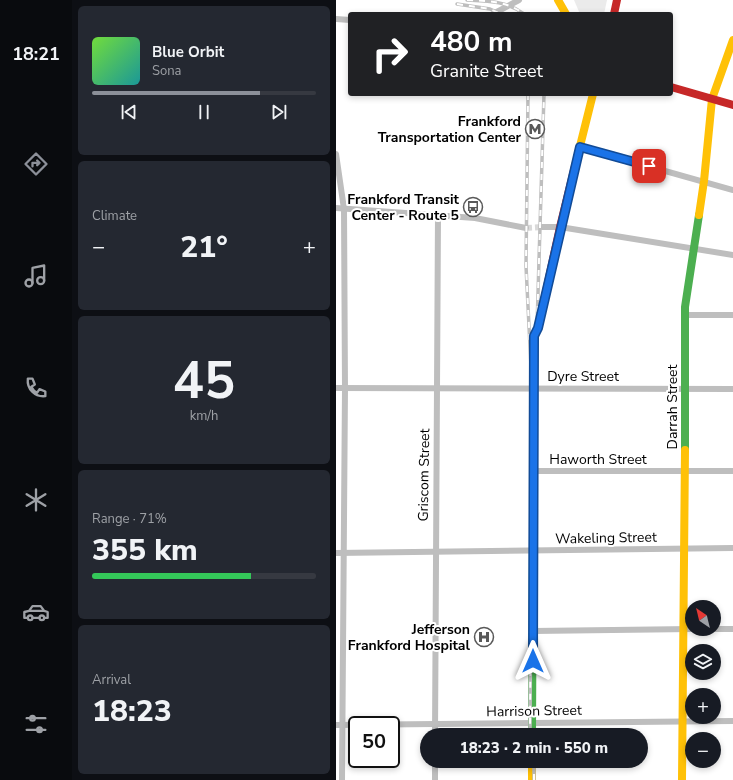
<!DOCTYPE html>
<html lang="en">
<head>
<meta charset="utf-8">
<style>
	body { margin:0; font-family:"Nunito Sans",sans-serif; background:#242831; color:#f1f3f6; height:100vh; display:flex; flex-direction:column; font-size:15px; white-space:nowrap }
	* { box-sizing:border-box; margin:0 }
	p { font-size:13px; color:#9ea1a6 }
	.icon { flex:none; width:22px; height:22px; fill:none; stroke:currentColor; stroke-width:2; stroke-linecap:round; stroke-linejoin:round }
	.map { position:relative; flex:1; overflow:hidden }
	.details { display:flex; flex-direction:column; gap:6px; padding:6px; background:#0d0f14; width:264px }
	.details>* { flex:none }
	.banner { position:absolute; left:12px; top:12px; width:325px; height:84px; border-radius:4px; box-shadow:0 2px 6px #0003; background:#202124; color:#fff; overflow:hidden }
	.needle { width:26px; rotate:325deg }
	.controls { position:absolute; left:349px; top:600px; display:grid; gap:8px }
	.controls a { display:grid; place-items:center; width:36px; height:36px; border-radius:50%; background:#171b24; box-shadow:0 2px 6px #0003; font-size:20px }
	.speed { position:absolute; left:12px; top:716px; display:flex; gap:8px; font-size:20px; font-weight:700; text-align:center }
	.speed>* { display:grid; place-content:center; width:52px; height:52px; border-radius:50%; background:#171b24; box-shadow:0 2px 6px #0003; line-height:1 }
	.speed .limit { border:2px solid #111; border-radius:6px; background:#fff; color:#111 }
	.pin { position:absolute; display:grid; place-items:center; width:34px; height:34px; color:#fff; margin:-17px; border-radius:8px; box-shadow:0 2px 6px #0006 }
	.me { position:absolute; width:44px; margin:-22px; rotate:0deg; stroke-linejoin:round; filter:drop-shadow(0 0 3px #0008) }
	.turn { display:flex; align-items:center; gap:14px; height:84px; padding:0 16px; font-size:18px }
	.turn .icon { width:52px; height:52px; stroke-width:2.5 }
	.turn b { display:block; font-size:28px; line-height:34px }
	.big { font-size:30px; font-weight:800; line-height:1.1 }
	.details .card { flex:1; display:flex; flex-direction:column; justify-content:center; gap:6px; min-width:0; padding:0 14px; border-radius:6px; background:#242831 }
	.details .dial { align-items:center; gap:0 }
	.dial b { font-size:52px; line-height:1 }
	.song { display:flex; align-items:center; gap:12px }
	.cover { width:48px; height:48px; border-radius:6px; background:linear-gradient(135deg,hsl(100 70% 55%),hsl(180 70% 35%)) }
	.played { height:4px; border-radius:2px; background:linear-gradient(90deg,#8c9099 75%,#363941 75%) }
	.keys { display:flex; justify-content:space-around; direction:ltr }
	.heat { display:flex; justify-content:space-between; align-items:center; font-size:22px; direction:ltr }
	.charge { height:6px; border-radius:3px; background:linear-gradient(90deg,#34c759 71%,#363941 0) }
	.trip { position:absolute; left:84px; top:728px; width:228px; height:40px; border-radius:20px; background:#171b24; box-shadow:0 2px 6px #0003; font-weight:800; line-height:40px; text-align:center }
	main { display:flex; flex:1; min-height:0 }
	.menu { display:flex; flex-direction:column; width:72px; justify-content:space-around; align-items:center; background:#090b0e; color:#9ea1a6 }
	.menu .icon { width:28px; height:28px }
	.menu .active { color:#8c9099 }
	.menu b { font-size:18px; color:#f1f3f6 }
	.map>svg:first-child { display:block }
	.green { fill:#ebebeb }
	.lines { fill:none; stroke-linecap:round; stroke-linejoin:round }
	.street-tunnel { stroke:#d9d9d9; stroke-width:6; stroke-dasharray:6 3; stroke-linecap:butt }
	.street { stroke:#bebebe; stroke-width:6 }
	.fast { stroke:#4caf50; stroke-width:8 }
	.slow { stroke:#ffc107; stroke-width:8 }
	.jam { stroke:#c62828; stroke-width:8 }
	.rail-casing { stroke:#bebebe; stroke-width:3.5 }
	.rail { stroke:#fff; stroke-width:2; stroke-dasharray:6; stroke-linecap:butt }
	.route-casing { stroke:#114b97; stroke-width:10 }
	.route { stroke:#1a73e8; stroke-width:7 }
	.labels { text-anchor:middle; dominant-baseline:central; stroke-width:4; stroke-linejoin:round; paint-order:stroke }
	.poi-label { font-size:14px; font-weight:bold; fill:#000; stroke:#fff; text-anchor:end }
	.street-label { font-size:14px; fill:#000; stroke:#fff }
</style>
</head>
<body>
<main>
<nav class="menu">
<b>18:21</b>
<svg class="icon active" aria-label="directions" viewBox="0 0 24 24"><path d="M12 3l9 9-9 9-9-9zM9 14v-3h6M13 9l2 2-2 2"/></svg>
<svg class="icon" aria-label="music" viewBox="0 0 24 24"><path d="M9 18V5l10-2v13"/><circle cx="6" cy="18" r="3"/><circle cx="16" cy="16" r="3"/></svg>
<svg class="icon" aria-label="phone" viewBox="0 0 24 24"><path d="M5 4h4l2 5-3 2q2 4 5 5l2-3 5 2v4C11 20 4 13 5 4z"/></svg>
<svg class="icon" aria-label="climate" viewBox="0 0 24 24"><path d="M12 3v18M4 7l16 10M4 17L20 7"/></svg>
<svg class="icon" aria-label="car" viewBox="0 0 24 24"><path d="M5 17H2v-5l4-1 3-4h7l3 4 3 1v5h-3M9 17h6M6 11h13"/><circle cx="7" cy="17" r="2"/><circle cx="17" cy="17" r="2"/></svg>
<svg class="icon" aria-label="filters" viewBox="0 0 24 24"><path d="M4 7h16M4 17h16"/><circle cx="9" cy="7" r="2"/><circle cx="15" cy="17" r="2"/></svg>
</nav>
<section class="details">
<div class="card">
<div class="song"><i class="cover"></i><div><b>Blue Orbit</b><p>Sona</p></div></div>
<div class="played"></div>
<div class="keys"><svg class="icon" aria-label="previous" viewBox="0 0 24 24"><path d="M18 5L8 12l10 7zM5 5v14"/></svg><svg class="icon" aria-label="pause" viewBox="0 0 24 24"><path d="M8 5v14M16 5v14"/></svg><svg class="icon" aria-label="next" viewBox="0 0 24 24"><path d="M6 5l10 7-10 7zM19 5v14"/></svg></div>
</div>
<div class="card"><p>Climate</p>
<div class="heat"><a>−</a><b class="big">21°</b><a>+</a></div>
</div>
<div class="card dial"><b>45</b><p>km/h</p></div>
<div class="card"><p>Range · 71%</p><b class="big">355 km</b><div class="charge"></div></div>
<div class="card"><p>Arrival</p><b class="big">18:23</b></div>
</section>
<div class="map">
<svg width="397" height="780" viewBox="0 0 397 780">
	<rect width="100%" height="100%" fill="#fff"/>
	<polygon class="green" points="238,0 271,0 268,14 244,14"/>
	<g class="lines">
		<polyline class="street-tunnel" points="190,228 206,227"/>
		<g class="street">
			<polyline points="157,14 183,0"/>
			<polyline points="0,19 14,20"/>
			<polyline points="244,147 397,190"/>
			<polyline points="0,154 8,209 9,388 6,780"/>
			<polyline points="0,208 139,218 190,228"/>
			<polyline points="206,227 224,227 397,255"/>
			<polyline points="350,315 397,315"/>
			<polyline points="0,388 397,389"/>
			<polyline points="198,471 397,471"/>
			<polyline points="0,553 397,548"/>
			<polyline points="378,629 397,629"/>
			<polyline points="197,631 356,629"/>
			<polyline points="0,725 397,721"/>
			<polyline points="99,735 102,215"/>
			<polyline points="99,780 99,761"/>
		</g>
		<g class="fast">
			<polyline points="349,450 349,307 363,215"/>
			<polyline points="196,735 198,343"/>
		</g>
		<g class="slow">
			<polyline points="222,0 230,14"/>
			<polyline points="239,166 257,94"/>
			<polyline points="363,215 368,181 376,99 397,40"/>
			<polyline points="196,761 196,780"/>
			<polyline points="346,780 349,450"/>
		</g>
		<g class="jam">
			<polyline points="278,14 281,0"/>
			<polyline points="335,87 397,105"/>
			<polyline points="198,343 198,336 202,328 224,227 239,166"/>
		</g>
		<g class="rail-casing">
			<g id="rail">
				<path d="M131 0C152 1 171 1 188 14"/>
				<polyline points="121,4 154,9 165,14"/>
				<polyline points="192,94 190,266 196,387 194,735"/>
				<polyline points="200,360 208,94"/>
				<polyline points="198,780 198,761"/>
			</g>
		</g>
		<use href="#rail" class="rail"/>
	</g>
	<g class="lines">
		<g class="route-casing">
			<polyline id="route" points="197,661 198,336 202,328 244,147 313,166"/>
		</g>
		<use href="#route" class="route"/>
	</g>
	<defs>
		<g id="metro-ring" transform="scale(1)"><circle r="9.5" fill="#fff" stroke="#595959" stroke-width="1.5"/><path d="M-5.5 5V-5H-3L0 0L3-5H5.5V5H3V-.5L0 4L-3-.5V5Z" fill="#595959"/></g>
		<g id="bus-ring" transform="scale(1)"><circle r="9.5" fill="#fff" stroke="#595959" stroke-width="1.5"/><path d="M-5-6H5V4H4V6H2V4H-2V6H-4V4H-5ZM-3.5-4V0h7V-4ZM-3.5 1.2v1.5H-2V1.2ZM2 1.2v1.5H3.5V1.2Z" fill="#595959"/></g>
		<g id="hospital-ring" transform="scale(1)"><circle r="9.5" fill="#fff" stroke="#595959" stroke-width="1.5"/><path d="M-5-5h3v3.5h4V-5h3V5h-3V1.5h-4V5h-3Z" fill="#595959"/></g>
	</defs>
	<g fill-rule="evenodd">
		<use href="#metro-ring" x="199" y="129"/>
		<use href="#bus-ring" x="137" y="207"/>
		<use href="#hospital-ring" x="148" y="637"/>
	</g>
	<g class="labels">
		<g class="poi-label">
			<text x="185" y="121">Frankford<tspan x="185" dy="16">Transportation Center</tspan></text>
			<text x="123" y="199">Frankford Transit<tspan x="123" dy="16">Center - Route 5</tspan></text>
			<text x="134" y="629">Jefferson<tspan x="134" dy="16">Frankford Hospital</tspan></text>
		</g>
		<g class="street-label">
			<text x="247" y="376">Dyre Street</text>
			<text transform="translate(336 407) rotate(-90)">Darrah Street</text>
			<text x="262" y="459">Haworth Street</text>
			<text transform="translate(88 475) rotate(-89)">Griscom Street</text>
			<text transform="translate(270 538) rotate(-1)">Wakeling Street</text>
			<text transform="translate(198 711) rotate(-1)">Harrison Street</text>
		</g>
	</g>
</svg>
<div class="controls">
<a><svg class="needle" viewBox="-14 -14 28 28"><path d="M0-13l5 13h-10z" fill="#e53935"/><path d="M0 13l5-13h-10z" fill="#9ea1a6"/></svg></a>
<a><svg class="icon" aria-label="layers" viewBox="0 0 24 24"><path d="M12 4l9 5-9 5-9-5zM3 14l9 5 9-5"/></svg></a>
<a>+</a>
<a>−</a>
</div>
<div class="speed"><div class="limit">50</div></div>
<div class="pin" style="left:313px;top:166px;background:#d93025"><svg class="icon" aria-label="arrive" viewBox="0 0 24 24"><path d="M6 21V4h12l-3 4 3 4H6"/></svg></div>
<svg class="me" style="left:197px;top:661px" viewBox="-20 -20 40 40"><path d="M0-17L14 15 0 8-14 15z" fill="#1a73e8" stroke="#fff" stroke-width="4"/></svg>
<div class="trip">18:23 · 2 min · 550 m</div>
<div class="banner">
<div class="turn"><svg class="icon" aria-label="right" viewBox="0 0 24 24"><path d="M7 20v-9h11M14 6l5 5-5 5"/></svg><div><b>480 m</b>Granite Street</div></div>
</div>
</div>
</main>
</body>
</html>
